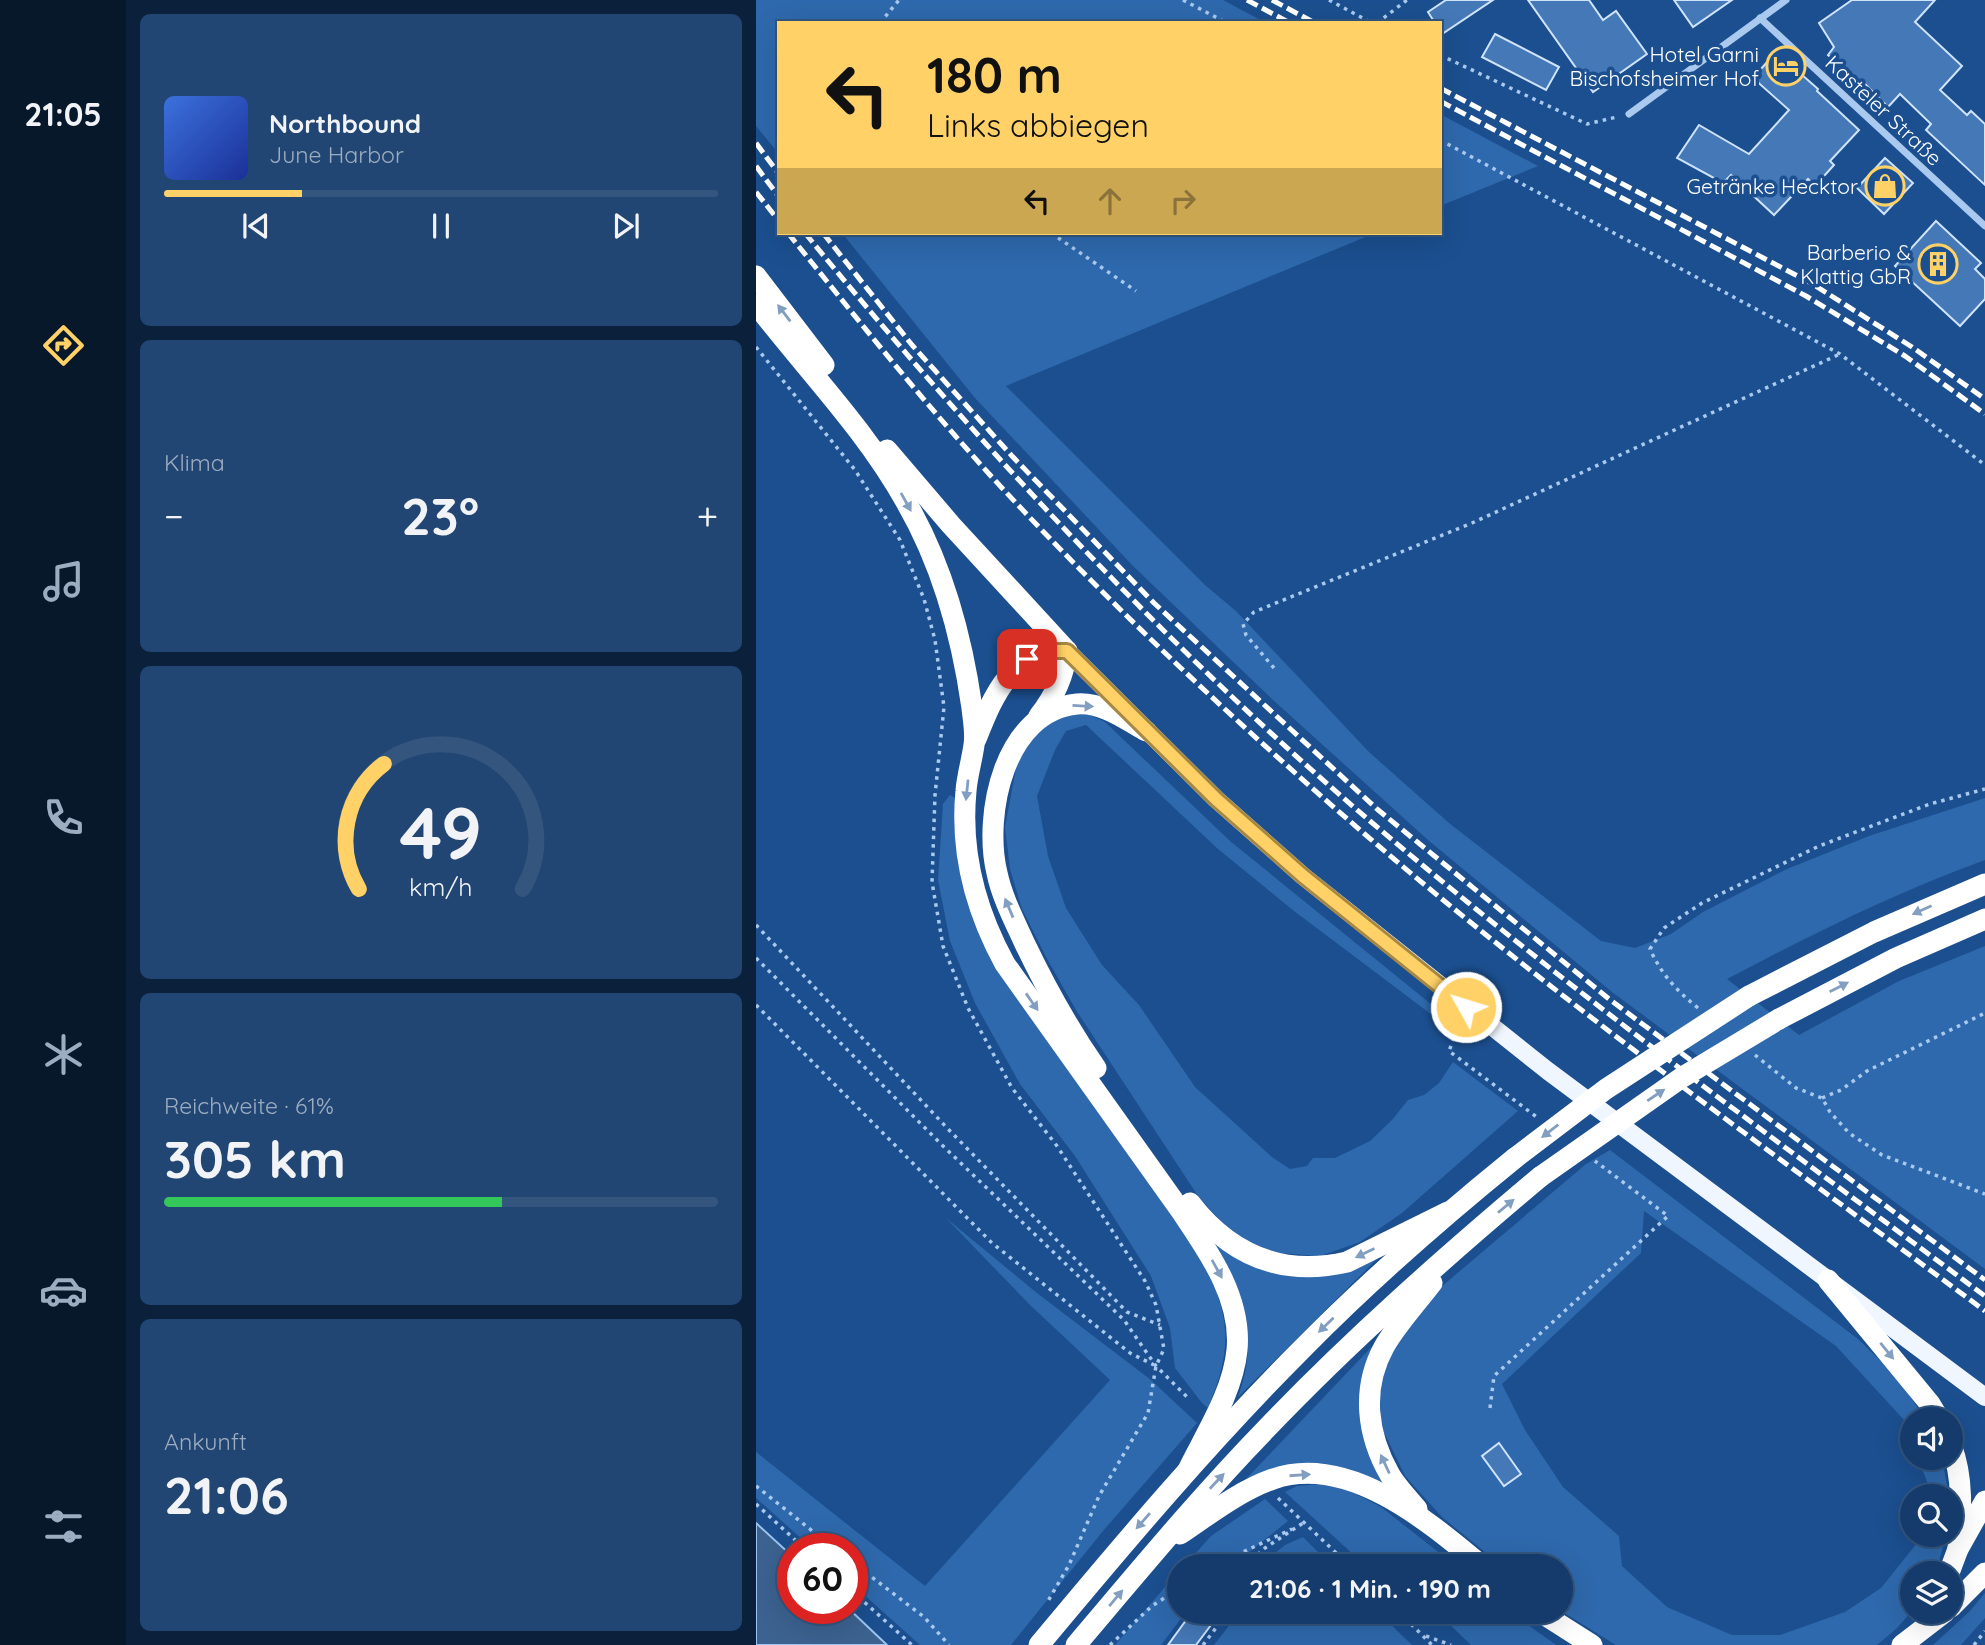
<!DOCTYPE html>
<html lang="de">
<head>
<meta charset="utf-8">
<style>
	body { margin:0; font-family:Quicksand,sans-serif; background:#214673; color:#f1f3f6; height:100vh; display:flex; flex-direction:column; font-size:26px; white-space:nowrap }
	* { box-sizing:border-box; margin:0 }
	p { font-size:23px; color:#9dadc1 }
	.icon { flex:none; width:38px; height:38px; fill:none; stroke:currentColor; stroke-width:2; stroke-linecap:round; stroke-linejoin:round }
	.map { position:relative; flex:1; overflow:hidden }
	.drawer { display:flex; flex-direction:column; gap:14px; padding:14px; background:#0b203b; width:630px }
	.drawer>* { flex:none }
	.guide { position:absolute; left:21px; top:21px; width:665px; height:214px; border-radius:0px; box-shadow:0 7px 28px #0002,0 0 0 2px #33557e; background:#ffd166; color:#111; overflow:hidden }
	.buttons { position:absolute; left:1144px; top:1407px; display:grid; gap:14px }
	.buttons a { display:grid; place-items:center; width:63px; height:63px; border-radius:50%; background:#143b6b; box-shadow:0 7px 28px #0002,0 0 0 2px #33557e; font-size:35px }
	.speed { position:absolute; left:21px; top:1533px; display:flex; gap:14px; font-size:35px; font-weight:700; text-align:center }
	.speed>* { display:grid; place-content:center; width:91px; height:91px; border-radius:50%; background:#143b6b; box-shadow:0 7px 28px #0002,0 0 0 2px #33557e; line-height:1 }
	.speed .limit { border:10px solid #d22; background:#fff; color:#111 }
	.pin { position:absolute; display:grid; place-items:center; width:60px; height:60px; color:#fff; margin:-30px; border-radius:14px; box-shadow:0 4px 10px #0006 }
	.me { position:absolute; width:77px; margin:-38px; rotate:309deg; stroke-linejoin:round; filter:drop-shadow(0 0 5px #0008) }
	.turn { display:flex; align-items:center; gap:24px; height:147px; padding:0 35px; font-size:32px }
	.turn .icon { width:91px; height:91px; stroke-width:2.5 }
	.turn b { display:block; font-size:49px; line-height:60px }
	.lanes { display:flex; align-items:center; height:66px; padding:0 35px; background:#0003; justify-content:center; gap:35px; direction:ltr }
	.lanes .off { opacity:.35 }
	.big { font-size:52px; font-weight:700; line-height:1.1 }
	.drawer .widget { flex:1; display:flex; flex-direction:column; justify-content:center; gap:10px; min-width:0; padding:0 24px; border-radius:10px; background:#214673 }
	.drawer .dial { align-items:center; gap:0 }
	.dial svg { height:182px; overflow:visible; fill:none; stroke:#33557e; stroke-width:7; stroke-linecap:round; text-anchor:middle }
	.dial text { fill:#f1f3f6; stroke:none }
	.song { display:flex; align-items:center; gap:21px }
	.cover { width:84px; height:84px; border-radius:10px; background:linear-gradient(135deg,hsl(220 70% 55%),hsl(230 70% 35%)) }
	.played { height:7px; border-radius:4px; background:linear-gradient(90deg,#ffd166 25%,#33557e 25%) }
	.keys { display:flex; justify-content:space-around; direction:ltr }
	.heat { display:flex; justify-content:space-between; align-items:center; font-size:38px; direction:ltr }
	.charge { height:10px; border-radius:5px; background:linear-gradient(90deg,#34c759 61%,#33557e 0) }
	.trip { position:absolute; left:411px; top:1554px; width:406px; height:70px; border-radius:35px; background:#143b6b; box-shadow:0 7px 28px #0002,0 0 0 2px #33557e; font-weight:700; line-height:70px; text-align:center }
	main { display:flex; flex:1; min-height:0 }
	.tabs { display:flex; flex-direction:column; width:126px; justify-content:space-around; align-items:center; background:#08182b; color:#9dadc1 }
	.tabs .icon { width:49px; height:49px }
	.tabs .active { color:#ffd166 }
	.tabs b { font-size:32px; color:#f1f3f6 }
	.map>svg:first-child { display:block }
	.green { fill:#2e69ad }
	.water { fill:#3c6290; stroke:#9cc4f0; stroke-width:2 }
	.building { fill:#4478b7; stroke:#cfe3fa; stroke-width:2 }
	.lines { fill:none; stroke-linecap:round; stroke-linejoin:round }
	.path { stroke:#a9c9ee; stroke-width:3.5; stroke-dasharray:3.5 5; stroke-linecap:butt }
	.street { stroke:#a9c9ee; stroke-width:7 }
	.primary { stroke:#f0f6ff; stroke-width:18 }
	.highway { stroke:#fff; stroke-width:21 }
	.rail { stroke:#fff; stroke-width:5; stroke-dasharray:12 5; stroke-linecap:butt }
	.highway-bridge { stroke:#fff; stroke-width:21 }
	.oneway { fill:#829ec1 }
	.route-casing { stroke:#a68842; stroke-width:18 }
	.route { stroke:#ffd166; stroke-width:12 }
	.labels { text-anchor:middle; dominant-baseline:central; stroke-width:7; stroke-linejoin:round; paint-order:stroke }
	.poi-label { font-size:21px; fill:#fff; stroke:#1b4f8f; text-anchor:end }
	.street-label { font-size:21px; fill:#fff; stroke:#1b4f8f }
</style>
</head>
<body>
<main>
<nav class="tabs">
<b>21:05</b>
<svg class="icon active" aria-label="directions" viewBox="0 0 24 24"><path d="M12 3l9 9-9 9-9-9zM9 14v-3h6M13 9l2 2-2 2"/></svg>
<svg class="icon" aria-label="music" viewBox="0 0 24 24"><path d="M9 18V5l10-2v13"/><circle cx="6" cy="18" r="3"/><circle cx="16" cy="16" r="3"/></svg>
<svg class="icon" aria-label="phone" viewBox="0 0 24 24"><path d="M5 4h4l2 5-3 2q2 4 5 5l2-3 5 2v4C11 20 4 13 5 4z"/></svg>
<svg class="icon" aria-label="climate" viewBox="0 0 24 24"><path d="M12 3v18M4 7l16 10M4 17L20 7"/></svg>
<svg class="icon" aria-label="car" viewBox="0 0 24 24"><path d="M5 17H2v-5l4-1 3-4h7l3 4 3 1v5h-3M9 17h6M6 11h13"/><circle cx="7" cy="17" r="2"/><circle cx="17" cy="17" r="2"/></svg>
<svg class="icon" aria-label="filters" viewBox="0 0 24 24"><path d="M4 7h16M4 17h16"/><circle cx="9" cy="7" r="2"/><circle cx="15" cy="17" r="2"/></svg>
</nav>
<section class="drawer">
<div class="widget">
<div class="song"><i class="cover"></i><div><b>Northbound</b><p>June Harbor</p></div></div>
<div class="played"></div>
<div class="keys"><svg class="icon" aria-label="previous" viewBox="0 0 24 24"><path d="M18 5L8 12l10 7zM5 5v14"/></svg><svg class="icon" aria-label="pause" viewBox="0 0 24 24"><path d="M8 5v14M16 5v14"/></svg><svg class="icon" aria-label="next" viewBox="0 0 24 24"><path d="M6 5l10 7-10 7zM19 5v14"/></svg></div>
</div>
<div class="widget"><p>Klima</p>
<div class="heat"><a>−</a><b class="big">23°</b><a>+</a></div>
</div>
<div class="widget dial"><svg viewBox="0 0 100 80">
<path d="M14 69A42 42 0 1 1 86 69"/>
<path d="M14 69A42 42 0 0 1 25 14" stroke="#ffd166"/>
<text x="50" y="56" font-size="32" font-weight="700">49</text>
<text x="50" y="72" font-size="11">km/h</text>
</svg></div>
<div class="widget"><p>Reichweite · 61%</p><b class="big">305 km</b><div class="charge"></div></div>
<div class="widget"><p>Ankunft</p><b class="big">21:06</b></div>
</section>
<div class="map">
<svg width="1229" height="1645" viewBox="0 0 1229 1645">
	<rect width="100%" height="100%" fill="#1b4f8f"/>
	<g class="green">
		<polygon points="0,0 467,0 510,23 23,23 23,154 0,126"/>
		<polygon points="684,114 782,166 684,206"/>
		<path d="M86 233H619L250 386 449 585 480 611 613 752 693 823 845 941 879 948 915 934 947 912 1031 869 1113 836 1229 798V860C1140 892 1055 935 971 979L1043 1035 1143 981 1229 946V1269L856 992 672 840 517 700 377 566 219 398Z"/>
		<polygon points="328,712 349,722 474,841 681,1009 688,1024 538,911 462,849 330,725 310,731 299,750 281,796 292,856 310,908 346,965 383,1005 439,1087 516,1157 534,1169 551,1166 557,1158 579,1158 614,1141 636,1120 652,1100 668,1095 683,1083 697,1062 762,1111 646,1213 604,1242 564,1256 522,1253 493,1242 469,1226 442,1196 320,1010 290,957 266,909 254,869 249,827 261,763 271,742 290,722"/>
		<path d="M194 795 201 799 211 899 443 1250C472 1314 480 1340 452 1408L446 1403 419 1368 414 1328 395 1276 319 1156 264 1084 219 1003 194 941 182 880 187 804Z"/>
		<polygon points="854,1150 1102,1339 1142,1378 1169,1419 1157,1419 1157,1444 1148,1420 1080,1346 888,1211 885,1253 746,1384 769,1430 807,1487 863,1536 866,1566 911,1607 976,1635 1024,1635 1089,1612 1125,1588 1161,1543 1163,1535 1190,1535 1180,1573 1157,1573 1157,1610 1140,1629 1121,1645 860,1645 805,1611 805,1566 746,1566 686,1517 649,1476 625,1426 623,1378 644,1337 685,1287 830,1164"/>
		<polygon points="190,1218 281,1293 395,1380 441,1423 347,1531 255,1645 164,1645 96,1584 96,1549 57,1549 0,1498 0,1452 169,1586 354,1380 273,1304"/>
		<path d="M451 1234C470 1245 498 1266 517 1272 558 1287 598 1260 635 1245L482 1397C490 1375 495 1349 489 1326 480 1295 464 1264 451 1234Z"/>
		<path d="M625 1337 609 1371 630 1487C575 1456 547 1457 490 1479Z"/>
		<polygon points="1162,1458 1186,1458 1193,1496 1172,1496 1174,1489"/>
		<polygon points="565,1484 592,1490 625,1507 700,1566 610,1566 529,1492 541,1486"/>
		<polygon points="509,1499 532,1521 492,1553 482,1566 428,1566 455,1536"/>
		<polygon points="547,1537 576,1566 503,1566 529,1545"/>
		<polygon points="423,1571 424,1612 430,1612 405,1645 359,1645"/>
		<polygon points="1229,1593 1229,1618 1205,1645 1177,1645 1214,1611"/>
		<polygon points="477,1612 622,1612 656,1645 458,1645 475,1623"/>
		<polygon points="670,1612 754,1612 800,1645 715,1645 692,1623"/>
	</g>
	<polygon class="water" points="0,1523 37,1557 37,1608 92,1608 131,1645 0,1645"/>
	<g class="building">
		<polygon points="690,0 737,0 686,34 684,23 679,23 672,12"/>
		<polygon points="772,0 833,0 847,20 860,11 891,54 837,92"/>
		<polygon points="918,0 976,0 937,27"/>
		<polygon points="1096,0 1179,0 1159,22 1206,66 1184,90 1211,115 1215,111 1229,124 1229,185 1170,130 1175,124 1144,94 1132,107 1109,84 1108,86 1072,55 1078,47 1063,23"/>
		<polygon points="739,34 803,67 790,90 726,57"/>
		<polygon points="1020,52 1062,89 1061,91 1103,130 1074,161 1078,165 1059,186 1052,179 1018,215 975,175 967,183 921,158 943,125 993,154 1033,110 997,78"/>
		<polygon points="1129,158 1157,183 1128,214 1101,188"/>
		<polygon points="1180,221 1225,263 1219,269 1229,279 1229,299 1204,326 1139,266"/>
		<polygon points="743,1443 765,1474 748,1486 726,1456"/>
		<polygon points="436,1612 445,1612 458,1621 440,1645 412,1645"/>
	</g>
	<g class="lines">
		<g class="path">
			<polyline points="427,0 471,23"/>
			<polyline points="573,0 616,23"/>
			<polyline points="124,23 143,0"/>
			<polyline points="621,23 651,0"/>
			<polyline points="684,55 831,124 861,117"/>
			<polyline points="684,140 1084,354 1229,465"/>
			<polyline points="295,233 380,291"/>
			<polyline points="0,347 99,470 144,540 168,599 179,640 188,707 179,795 176,882 187,946 212,1008 256,1088 301,1146 389,1281 400,1305 408,1349 400,1366 392,1413 343,1496 313,1565 292,1601"/>
			<polyline points="518,668 490,635 487,624 498,612 716,523 1084,354"/>
			<polyline points="0,925 193,1130 371,1312 404,1325"/>
			<polyline points="0,958 186,1145 368,1320 400,1366 431,1397"/>
			<polyline points="0,1005 236,1243 374,1353 398,1365"/>
			<path d="M942 1008C921 991 905 974 894 949L908 928 946 903 1063 846 1174 804 1229 789"/>
			<polyline points="704,1022 693,1051 782,1118"/>
			<polyline points="999,1055 1040,1088 1066,1098 1074,1112 1093,1133 1126,1155 1229,1194"/>
			<polyline points="1066,1098 1085,1090 1111,1071 1229,1013"/>
			<polyline points="734,1408 738,1376 912,1216 839,1161"/>
			<polyline points="0,1486 79,1549"/>
			<polyline points="522,1498 594,1566"/>
			<polyline points="0,1504 49,1549"/>
			<polyline points="96,1562 168,1617 193,1645"/>
			<polyline points="457,1566 536,1529"/>
			<polyline points="489,1566 509,1548 547,1523"/>
			<polyline points="96,1591 156,1645"/>
			<polyline points="643,1612 676,1645"/>
			<polyline points="670,1636 695,1645"/>
			<polyline points="354,1645 396,1606 424,1588"/>
			<polyline points="447,1645 466,1620 468,1612"/>
			<polyline points="1218,1645 1229,1631"/>
		</g>
		<g class="street">
			<polyline points="1004,18 1229,226"/>
			<polyline points="873,114 1030,0"/>
		</g>
		<polyline class="primary" points="311,651 460,799 547,876 792,1071 1229,1397"/>
		<g class="highway">
			<polyline points="0,276 68,365"/>
			<path d="M0 304C50 369 110 430 150 502 186 564 206 637 216 708 217 719 220 733 218 745 216 760 211 776 210 791 204 853 220 911 249 964L425 1211C452 1251 486 1298 481 1350 477 1392 450 1433 432 1470"/>
			<path d="M131 450 195 525 311 651C308 676 299 696 283 716"/>
			<path d="M220 739C238 694 255 651 311 651"/>
			<polyline points="993,996 1118,932 1229,884"/>
			<polyline points="1023,1019 1140,958 1229,919"/>
			<path d="M340 1068C312 1028 289 986 268 942 258 920 246 897 241 873 227 815 248 711 321 704 346 702 369 719 390 731"/>
			<path d="M434 1203C474 1255 526 1277 591 1262L692 1212"/>
			<polyline points="1072,1280 1174,1404 1183,1419"/>
			<path d="M1195 1445C1208 1479 1205 1513 1202 1549"/>
			<path d="M661 1509C652 1498 641 1487 634 1475 611 1435 605 1389 628 1347 641 1324 660 1304 676 1283"/>
			<path d="M424 1534C454 1514 483 1491 517 1479 592 1453 672 1521 726 1566"/>
			<polyline points="1193,1573 1202,1549 1229,1501"/>
			<polyline points="1195,1607 1229,1573"/>
			<polyline points="784,1612 836,1645"/>
			<path d="M283 1645C368 1543 453 1442 547 1348 614 1280 685 1218 759 1158"/>
			<path d="M320 1645C382 1572 443 1498 510 1429 596 1339 689 1257 784 1177"/>
			<polyline points="1146,1645 1189,1612"/>
		</g>
		<g class="rail">
			<polyline points="491,0 534,23"/>
			<polyline points="516,0 559,23"/>
			<polyline points="684,88 1055,283 1156,347 1229,399"/>
			<polyline points="684,101 1050,296 1149,356 1229,414"/>
			<polyline points="0,143 23,174"/>
			<polyline points="0,166 23,197"/>
			<polyline points="0,192 23,221"/>
			<path d="M32 233C98 315 164 398 235 476 350 601 476 719 604 830 803 1002 1019 1154 1229 1311"/>
			<path d="M49 233C222 444 407 644 614 821 811 989 1021 1141 1229 1296"/>
			<polyline points="67,233 156,345 256,456 398,603 621,809 853,999 1229,1280"/>
		</g>
		<g class="highway-bridge">
			<polyline points="759,1158 850,1089 993,996"/>
			<polyline points="784,1177 925,1078 1023,1019"/>
		</g>
	</g>
	<defs><path id="oneway-solid" d="M-6-.8H1V-3.2L6.5 0L1 3.2V.8H-6Z" transform="scale(1.75)"/></defs>
	<g class="oneway">
		<use href="#oneway-solid" transform="translate(28 313) rotate(-127)"/>
		<use href="#oneway-solid" transform="translate(150 502) rotate(61)"/>
		<use href="#oneway-solid" transform="translate(327 706) rotate(3)"/>
		<use href="#oneway-solid" transform="translate(211 790) rotate(96)"/>
		<use href="#oneway-solid" transform="translate(253 908) rotate(-113)"/>
		<use href="#oneway-solid" transform="translate(1166 910) rotate(156)"/>
		<use href="#oneway-solid" transform="translate(1083 987) rotate(-27)"/>
		<use href="#oneway-solid" transform="translate(276 1002) rotate(55)"/>
		<use href="#oneway-solid" transform="translate(900 1095) rotate(-34)"/>
		<use href="#oneway-solid" transform="translate(794 1131) rotate(142)"/>
		<use href="#oneway-solid" transform="translate(750 1206) rotate(-40)"/>
		<use href="#oneway-solid" transform="translate(609 1253) rotate(154)"/>
		<use href="#oneway-solid" transform="translate(461 1269) rotate(61)"/>
		<use href="#oneway-solid" transform="translate(570 1325) rotate(136)"/>
		<use href="#oneway-solid" transform="translate(1131 1351) rotate(51)"/>
		<use href="#oneway-solid" transform="translate(629 1464) rotate(-115)"/>
		<use href="#oneway-solid" transform="translate(544 1475) rotate(-4)"/>
		<use href="#oneway-solid" transform="translate(461 1481) rotate(-47)"/>
		<use href="#oneway-solid" transform="translate(387 1521) rotate(131)"/>
		<use href="#oneway-solid" transform="translate(360 1598) rotate(-50)"/>
	</g>
	<g class="lines">
		<g class="route-casing">
			<polyline id="route" points="271,659 291,651 311,651 460,799 547,876 710,1007"/>
		</g>
		<use href="#route" class="route"/>
	</g>
	<defs>
		<g id="hotel-ring" transform="scale(2.0125)"><circle r="9.5" fill="#1b4f8f" stroke="#ffd166" stroke-width="1.5"/><path d="M-6-4.5h1.5V1H6V5H4.5V3h-9V5H-6ZM-4 0a1.8 1.8 0 1 1 3.6 0ZM.5 0V-2.5h3Q6-2.5 6 0Z" fill="#ffd166"/></g>
		<g id="shop-ring" transform="scale(2.0125)"><circle r="9.5" fill="#1b4f8f" stroke="#ffd166" stroke-width="1.5"/><path d="M-5-2.5h2.3a2.7 3.5 0 0 1 5.4 0H5L5.5 6h-11ZM-1.5-2.5h3a1.5 2.3 0 0 0-3 0Z" fill="#ffd166"/></g>
		<g id="building-ring" transform="scale(2.0125)"><circle r="9.5" fill="#1b4f8f" stroke="#ffd166" stroke-width="1.5"/><path d="M-4-6H4V6H1V3H-1V6H-4ZM-2.5-4.3h1.7v1.8h-1.7ZM.8-4.3h1.7v1.8H.8ZM-2.5-1h1.7V.8h-1.7ZM.8-1h1.7V.8H.8Z" fill="#ffd166"/></g>
	</defs>
	<g fill-rule="evenodd">
		<use href="#hotel-ring" x="1030" y="66"/>
		<use href="#shop-ring" x="1129" y="186"/>
		<use href="#building-ring" x="1182" y="264"/>
	</g>
	<g class="labels">
		<g class="poi-label">
			<text x="1003" y="54">Hotel Garni<tspan x="1003" dy="24">Bischofsheimer Hof</tspan></text>
			<text x="1102" y="186">Getränke Hecktor</text>
			<text x="1155" y="252">Barberio &amp;<tspan x="1155" dy="24">Klattig GbR</tspan></text>
		</g>
		<g class="street-label">
			<text transform="translate(1128 110) rotate(43)">Kasteler Straße</text>
		</g>
	</g>
</svg>
<div class="buttons">
<a><svg class="icon" aria-label="sound" viewBox="0 0 24 24"><path d="M4 9h4l5-4v14l-5-4H4zM17 9q2 3 0 6"/></svg></a>
<a><svg class="icon" aria-label="search" viewBox="0 0 24 24"><circle cx="10" cy="10" r="6"/><path d="M15 15l6 6"/></svg></a>
<a><svg class="icon" aria-label="layers" viewBox="0 0 24 24"><path d="M12 4l9 5-9 5-9-5zM3 14l9 5 9-5"/></svg></a>
</div>
<div class="speed"><div class="limit">60</div></div>
<div class="pin" style="left:271px;top:659px;background:#d93025"><svg class="icon" aria-label="arrive" viewBox="0 0 24 24"><path d="M6 21V4h12l-3 4 3 4H6"/></svg></div>
<svg class="me" style="left:710px;top:1007px" viewBox="-20 -20 40 40"><circle r="17" fill="#ffd166" stroke="#fff" stroke-width="3"/><path d="M0-11L8 9 0 5-8 9z" fill="#fff"/></svg>
<div class="trip">21:06 · 1 Min. · 190 m</div>
<div class="guide">
<div class="turn"><svg class="icon" aria-label="left" viewBox="0 0 24 24"><path d="M17 20v-9H6M10 6l-5 5 5 5"/></svg><div><b>180 m</b>Links abbiegen</div></div>
<div class="lanes"><svg class="icon" aria-label="left" viewBox="0 0 24 24"><path d="M17 20v-9H6M10 6l-5 5 5 5"/></svg><svg class="icon off" aria-label="ahead" viewBox="0 0 24 24"><path d="M12 20V5M6 11l6-6 6 6"/></svg><svg class="icon off" aria-label="right" viewBox="0 0 24 24"><path d="M7 20v-9h11M14 6l5 5-5 5"/></svg></div>
</div>
</div>
</main>
</body>
</html>
